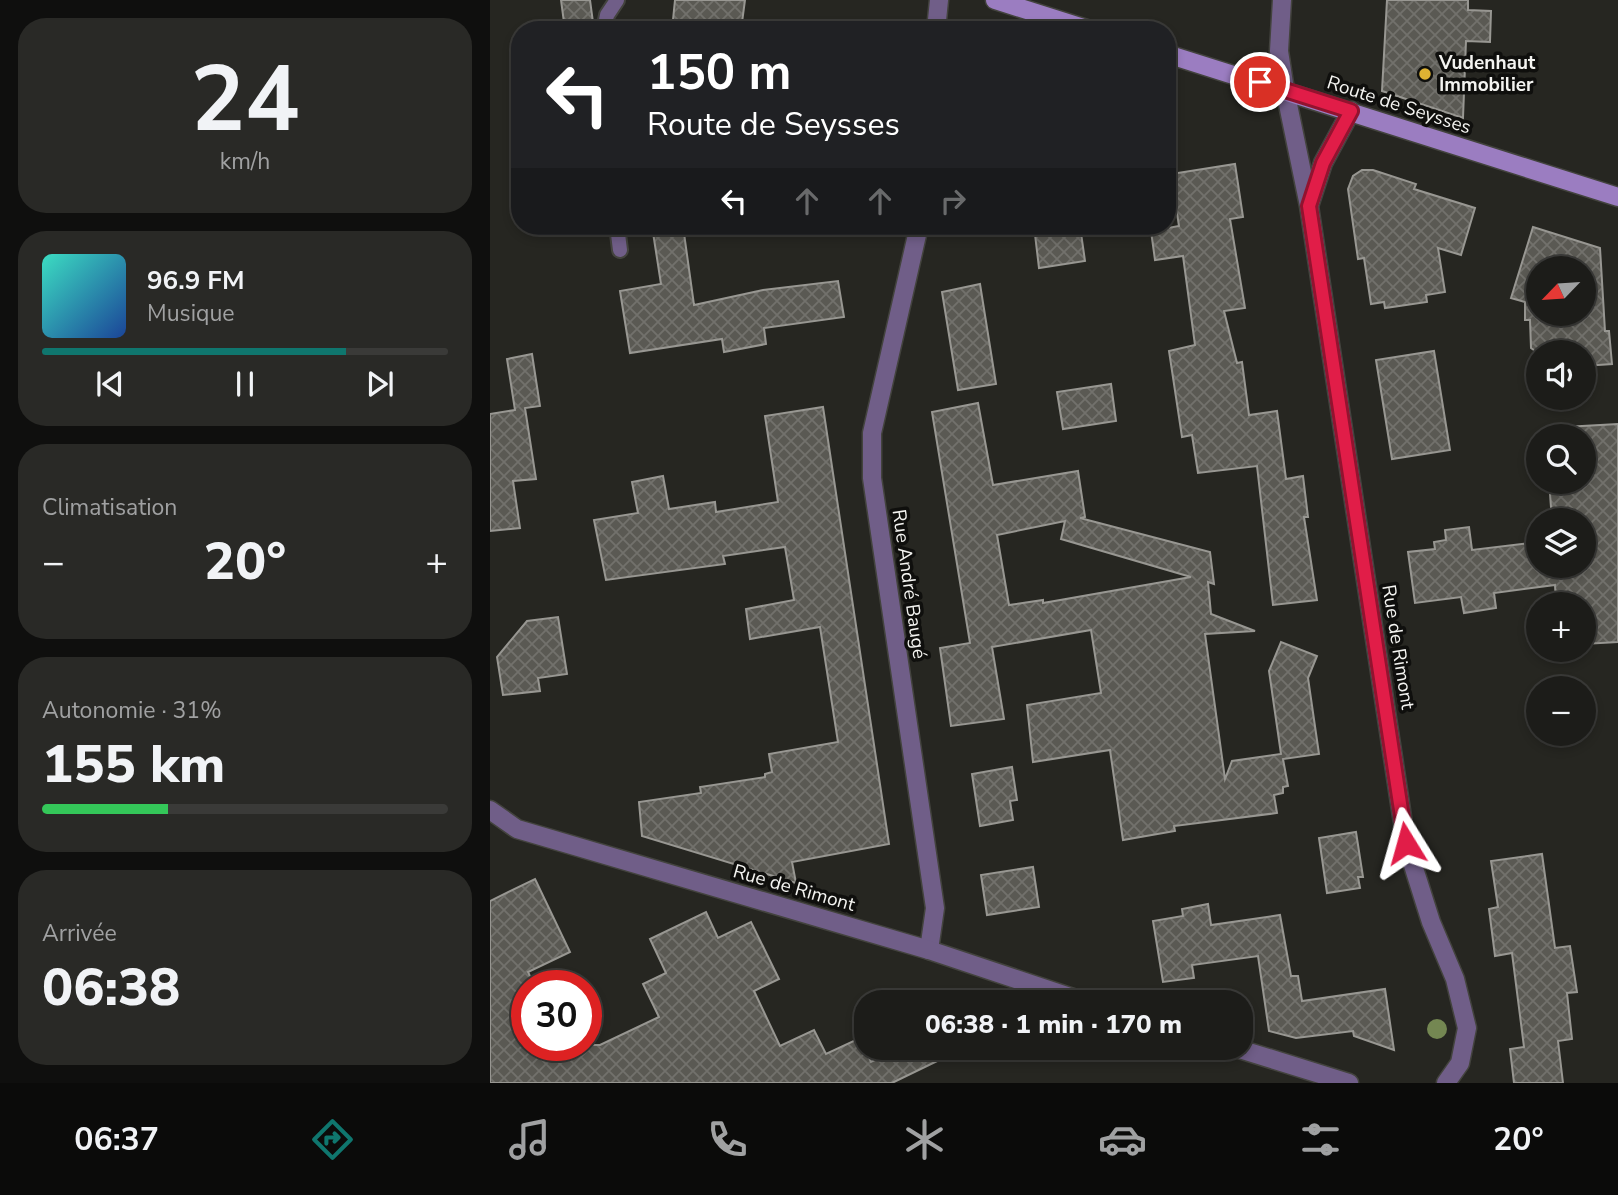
<!DOCTYPE html>
<html lang="fr">
<head>
<meta charset="utf-8">
<style>
	body { margin:0; font-family:"Nunito Sans",sans-serif; background:#292926; color:#f1f3f6; height:100vh; display:flex; flex-direction:column; font-size:26px; white-space:nowrap }
	* { box-sizing:border-box; margin:0 }
	p { font-size:23px; color:#a0a1a2 }
	.icon { flex:none; width:38px; height:38px; fill:none; stroke:currentColor; stroke-width:2; stroke-linecap:round; stroke-linejoin:round }
	.map { position:relative; flex:1; overflow:hidden }
	.side { display:flex; flex-direction:column; gap:18px; padding:18px; background:#0f0f0e; width:490px }
	.side>* { flex:none }
	.top-card { position:absolute; left:21px; top:21px; width:665px; height:214px; border-radius:28px; box-shadow:0 4px 10px #0003,0 0 0 2px #3a3a38; background:#202124; color:#fff; overflow:hidden }
	.needle { width:46px; rotate:245deg }
	.controls { position:absolute; left:1036px; top:256px; display:grid; gap:14px }
	.controls a { display:grid; place-items:center; width:70px; height:70px; border-radius:50%; background:#1c1c19; box-shadow:0 4px 10px #0003,0 0 0 2px #3a3a38; font-size:35px }
	.speed { position:absolute; left:21px; top:970px; display:flex; gap:14px; font-size:35px; font-weight:700; text-align:center }
	.speed>* { display:grid; place-content:center; width:91px; height:91px; border-radius:50%; background:#1c1c19; box-shadow:0 4px 10px #0003,0 0 0 2px #3a3a38; line-height:1 }
	.speed .limit { border:10px solid #d22; background:#fff; color:#111 }
	.pin { position:absolute; display:grid; place-items:center; width:60px; height:60px; color:#fff; margin:-30px; border:4px solid #fff; border-radius:50%; box-shadow:0 2px 7px #0007 }
	.me { position:absolute; width:77px; margin:-38px; rotate:352deg; stroke-linejoin:round; filter:drop-shadow(0 0 5px #0008) }
	.turn { display:flex; align-items:center; gap:24px; height:147px; padding:0 21px; font-size:32px }
	.turn .icon { width:91px; height:91px; stroke-width:2.5 }
	.turn b { display:block; font-size:49px; line-height:60px }
	.lanes { display:flex; align-items:center; height:66px; padding:0 21px; background:#0003; justify-content:center; gap:35px; direction:ltr }
	.lanes .off { opacity:.35 }
	.big { font-size:52px; font-weight:800; line-height:1.1 }
	.side .card { flex:1; display:flex; flex-direction:column; justify-content:center; gap:10px; min-width:0; padding:0 24px; border-radius:28px; background:#292926 }
	.side .dial { align-items:center; gap:0 }
	.dial b { font-size:91px; line-height:1 }
	.song { display:flex; align-items:center; gap:21px }
	.cover { width:84px; height:84px; border-radius:10px; background:linear-gradient(135deg,hsl(170 70% 55%),hsl(220 70% 35%)) }
	.played { height:7px; border-radius:4px; background:linear-gradient(90deg,#0f766e 75%,#3a3a38 75%) }
	.keys { display:flex; justify-content:space-around; direction:ltr }
	.heat { display:flex; justify-content:space-between; align-items:center; font-size:38px; direction:ltr }
	.charge { height:10px; border-radius:5px; background:linear-gradient(90deg,#34c759 31%,#3a3a38 0) }
	.trip { position:absolute; left:364px; top:990px; width:399px; height:70px; border-radius:28px; background:#1c1c19; box-shadow:0 4px 10px #0003,0 0 0 2px #3a3a38; font-weight:800; line-height:70px; text-align:center }
	.menu { display:flex; height:112px; justify-content:space-around; align-items:center; background:#0b0b0a; color:#a0a1a2 }
	.menu .icon { width:49px; height:49px }
	.menu .current { color:#0f766e }
	.menu b { font-size:32px; color:#f1f3f6 }
	main { display:flex; flex:1; min-height:0 }
	.map>svg:first-child { display:block }
	.building { fill:url(#building-cross-hatch); stroke:#989792; stroke-width:2; fill-rule:evenodd }
	.lines { fill:none; stroke-linecap:round; stroke-linejoin:round }
	.service-casing { stroke:#43433e; stroke-width:18 }
	.minor-casing { stroke:#43433e; stroke-width:21 }
	.secondary-casing { stroke:#43433e; stroke-width:21 }
	.service { stroke:#705e88; stroke-width:14 }
	.minor { stroke:#705e88; stroke-width:18 }
	.secondary { stroke:#9b7dc1; stroke-width:18 }
	.tree { fill:#748752 }
	.route-casing { stroke:#92132f; stroke-width:18 }
	.route { stroke:#e11d48; stroke-width:12 }
	.poi-dot { fill:#ddb233; stroke:#0f0f0d; stroke-width:2.5 }
	.labels { text-anchor:middle; dominant-baseline:central; stroke-width:7; stroke-linejoin:round; paint-order:stroke }
	.poi-label { font-size:19px; font-weight:bold; fill:#f4f4f1; stroke:#0f0f0d; text-anchor:start }
	.street-label { font-size:19px; fill:#f4f4f1; stroke:#0f0f0d }
</style>
</head>
<body>
<main>
<section class="side">
<div class="card dial"><b>24</b><p>km/h</p></div>
<div class="card">
<div class="song"><i class="cover"></i><div><b>96.9 FM</b><p>Musique</p></div></div>
<div class="played"></div>
<div class="keys"><svg class="icon" aria-label="previous" viewBox="0 0 24 24"><path d="M18 5L8 12l10 7zM5 5v14"/></svg><svg class="icon" aria-label="pause" viewBox="0 0 24 24"><path d="M8 5v14M16 5v14"/></svg><svg class="icon" aria-label="next" viewBox="0 0 24 24"><path d="M6 5l10 7-10 7zM19 5v14"/></svg></div>
</div>
<div class="card"><p>Climatisation</p>
<div class="heat"><a>−</a><b class="big">20°</b><a>+</a></div>
</div>
<div class="card"><p>Autonomie · 31%</p><b class="big">155 km</b><div class="charge"></div></div>
<div class="card"><p>Arrivée</p><b class="big">06:38</b></div>
</section>
<div class="map">
<svg width="1128" height="1083" viewBox="0 0 1128 1083">
	<defs>
		<pattern id="building-cross-hatch" width="8" height="8" patternUnits="userSpaceOnUse" patternTransform="scale(1.75)"><rect width="8" height="8" fill="#5a5953"/><path d="M0 0l8 8M0 8l8-8" fill="none" stroke="#72716c"/></pattern>
	</defs>
	<rect width="100%" height="100%" fill="#262621"/>
	<g class="building">
		<polygon points="71,0 100,0 104,30 75,30"/>
		<polygon points="185,0 255,0 251,30 182,30"/>
		<polygon points="897,0 978,0 978,10 1001,11 1000,42 976,41 973,118 892,91"/>
		<polygon points="745,164 753,217 740,219 755,308 734,311 747,363 752,362 759,415 787,411 796,479 813,476 818,517 814,517 827,600 783,605 767,466 708,473 702,435 692,437 679,351 705,345 693,256 665,260 661,231 689,226 681,174"/>
		<polygon points="872,170 883,170 926,184 924,189 985,208 971,255 948,248 955,292 936,295 937,302 895,308 894,302 881,304 874,258 868,259 858,189 863,176"/>
		<polygon points="162,226 193,226 204,305 273,290 348,281 354,317 274,328 276,344 234,352 232,339 140,353 130,291 171,284"/>
		<polygon points="544,226 590,226 595,261 549,268"/>
		<path d="M1043 227 1110 248 1115 331H1119L1122 364 1094 366V352L1048 353 1041 348 1040 320H1035V302L1021 298ZM1048 268H1094V313H1048Z"/>
		<polygon points="490,284 506,384 468,390 452,292"/>
		<polygon points="944,351 960,450 902,459 886,360"/>
		<polygon points="42,354 50,406 35,408 46,479 23,481 30,528 0,531 0,414 25,410 17,359"/>
		<polygon points="621,384 626,421 573,429 567,392"/>
		<path d="M488 403 503 485 588 471 595 517 590 518 720 552 724 584 718 582 721 614 765 631 715 634 735 779 742 761 791 754 779 671 791 642 827 656 818 678 829 754 793 759 798 786 793 787V793L784 795 787 813 684 826 685 831 633 840 620 750 543 762 537 705 611 693 601 630 502 647 514 719 461 726 450 648 480 643 442 412ZM575 521 571 539 701 577 553 603V600L519 605 507 535Z"/>
		<polygon points="333,407 399,844 302,862 306,883 152,836 149,802 211,793 210,787 275,777 275,774 282,772 279,754 348,742 330,627 260,639 256,609 304,600 295,547 233,556 235,564 116,580 104,520 148,513 142,482 173,476 179,509 225,502 226,512 288,502 275,416"/>
		<polygon points="1128,424 1128,642 1094,644 1094,604 1066,604 1065,585 1004,593 1006,608 974,613 971,597 925,603 918,552 945,549 944,542 956,540 955,530 979,527 982,550 1048,542 1048,565 1094,565 1094,520 1062,520 1059,481 1094,481 1094,436 1057,436 1057,428"/>
		<polygon points="68,617 77,674 48,678 50,691 13,695 7,657 37,621"/>
		<polygon points="522,767 527,800 520,801 523,820 490,826 482,774"/>
		<polygon points="866,832 873,877 868,877 870,888 837,893 829,838"/>
		<polygon points="1052,854 1065,948 1080,946 1087,992 1077,993 1082,1039 1068,1041 1073,1083 1024,1083 1020,1049 1034,1047 1022,953 1005,956 999,909 1008,907 1001,861"/>
		<polygon points="543,867 549,907 497,915 491,875"/>
		<polygon points="45,879 80,952 38,972 44,985 37,985 37,1045 110,1045 169,1017 153,984 176,973 160,939 216,912 228,938 261,922 289,979 264,991 290,1046 324,1030 336,1054 370,1038 381,1062 409,1048 474,1048 402,1083 0,1083 0,901"/>
		<polygon points="718,904 721,925 790,915 801,976 808,976 812,1001 895,989 904,1050 864,1036 863,1031 806,1038 779,1031 768,956 702,965 704,978 673,982 663,921 693,916 692,909"/>
	</g>
	<g class="lines">
		<g class="service-casing">
			<g id="service">
				<polyline points="114,30 117,15 127,0"/>
				<polyline points="127,226 130,250"/>
			</g>
		</g>
		<g class="minor-casing">
			<g id="minor">
				<polyline points="792,0 789,51 795,90 819,206 916,843 941,922 965,979 977,1028 970,1063 956,1083"/>
				<polyline points="446,30 449,0"/>
				<polyline points="820,203 833,163 861,111"/>
				<polyline points="429,226 382,433 382,478 445,908 439,950"/>
				<polyline points="0,810 27,829 439,950 598,1003"/>
				<polyline points="746,1048 859,1083"/>
			</g>
		</g>
		<g class="secondary-casing">
			<g id="secondary">
				<polyline points="505,0 600,30"/>
				<polyline points="677,54 1128,197"/>
			</g>
		</g>
		<use href="#service" class="service"/>
		<use href="#minor" class="minor"/>
		<use href="#secondary" class="secondary"/>
	</g>
	<circle class="tree" cx="947" cy="1029" r="10"/>
	<g class="lines">
		<g class="route-casing">
			<polyline id="route" points="770,82 861,111 833,163 819,206 916,843"/>
		</g>
		<use href="#route" class="route"/>
	</g>
	<circle class="poi-dot" cx="935" cy="74" r="7"/>
	<g class="labels">
		<g class="poi-label">
			<text x="949" y="63">Vudenhaut<tspan x="949" dy="22">Immobilier</tspan></text>
		</g>
		<g class="street-label">
			<text transform="translate(909 105) rotate(18)">Route de Seysses</text>
			<text transform="translate(419 584) rotate(82)">Rue André Baugé</text>
			<text transform="translate(908 647) rotate(81)">Rue de Rimont</text>
			<text transform="translate(304 888) rotate(16)">Rue de Rimont</text>
		</g>
	</g>
</svg>
<div class="controls">
<a><svg class="needle" viewBox="-14 -14 28 28"><path d="M0-13l5 13h-10z" fill="#e53935"/><path d="M0 13l5-13h-10z" fill="#a0a1a2"/></svg></a>
<a><svg class="icon" aria-label="sound" viewBox="0 0 24 24"><path d="M4 9h4l5-4v14l-5-4H4zM17 9q2 3 0 6"/></svg></a>
<a><svg class="icon" aria-label="search" viewBox="0 0 24 24"><circle cx="10" cy="10" r="6"/><path d="M15 15l6 6"/></svg></a>
<a><svg class="icon" aria-label="layers" viewBox="0 0 24 24"><path d="M12 4l9 5-9 5-9-5zM3 14l9 5 9-5"/></svg></a>
<a>+</a>
<a>−</a>
</div>
<div class="speed"><div class="limit">30</div></div>
<div class="pin" style="left:770px;top:82px;background:#d93025"><svg class="icon" aria-label="arrive" viewBox="0 0 24 24"><path d="M6 21V4h12l-3 4 3 4H6"/></svg></div>
<svg class="me" style="left:916px;top:843px" viewBox="-20 -20 40 40"><path d="M0-17L14 15 0 8-14 15z" fill="#e11d48" stroke="#fff" stroke-width="4"/></svg>
<div class="trip">06:38 · 1 min · 170 m</div>
<div class="top-card">
<div class="turn"><svg class="icon" aria-label="left" viewBox="0 0 24 24"><path d="M17 20v-9H6M10 6l-5 5 5 5"/></svg><div><b>150 m</b>Route de Seysses</div></div>
<div class="lanes"><svg class="icon" aria-label="left" viewBox="0 0 24 24"><path d="M17 20v-9H6M10 6l-5 5 5 5"/></svg><svg class="icon off" aria-label="ahead" viewBox="0 0 24 24"><path d="M12 20V5M6 11l6-6 6 6"/></svg><svg class="icon off" aria-label="ahead" viewBox="0 0 24 24"><path d="M12 20V5M6 11l6-6 6 6"/></svg><svg class="icon off" aria-label="right" viewBox="0 0 24 24"><path d="M7 20v-9h11M14 6l5 5-5 5"/></svg></div>
</div>
</div>
</main>
<nav class="menu">
<b>06:37</b>
<svg class="icon current" aria-label="directions" viewBox="0 0 24 24"><path d="M12 3l9 9-9 9-9-9zM9 14v-3h6M13 9l2 2-2 2"/></svg>
<svg class="icon" aria-label="music" viewBox="0 0 24 24"><path d="M9 18V5l10-2v13"/><circle cx="6" cy="18" r="3"/><circle cx="16" cy="16" r="3"/></svg>
<svg class="icon" aria-label="phone" viewBox="0 0 24 24"><path d="M5 4h4l2 5-3 2q2 4 5 5l2-3 5 2v4C11 20 4 13 5 4z"/></svg>
<svg class="icon" aria-label="climate" viewBox="0 0 24 24"><path d="M12 3v18M4 7l16 10M4 17L20 7"/></svg>
<svg class="icon" aria-label="car" viewBox="0 0 24 24"><path d="M5 17H2v-5l4-1 3-4h7l3 4 3 1v5h-3M9 17h6M6 11h13"/><circle cx="7" cy="17" r="2"/><circle cx="17" cy="17" r="2"/></svg>
<svg class="icon" aria-label="filters" viewBox="0 0 24 24"><path d="M4 7h16M4 17h16"/><circle cx="9" cy="7" r="2"/><circle cx="15" cy="17" r="2"/></svg>
<b>20°</b>
</nav>
</body>
</html>
